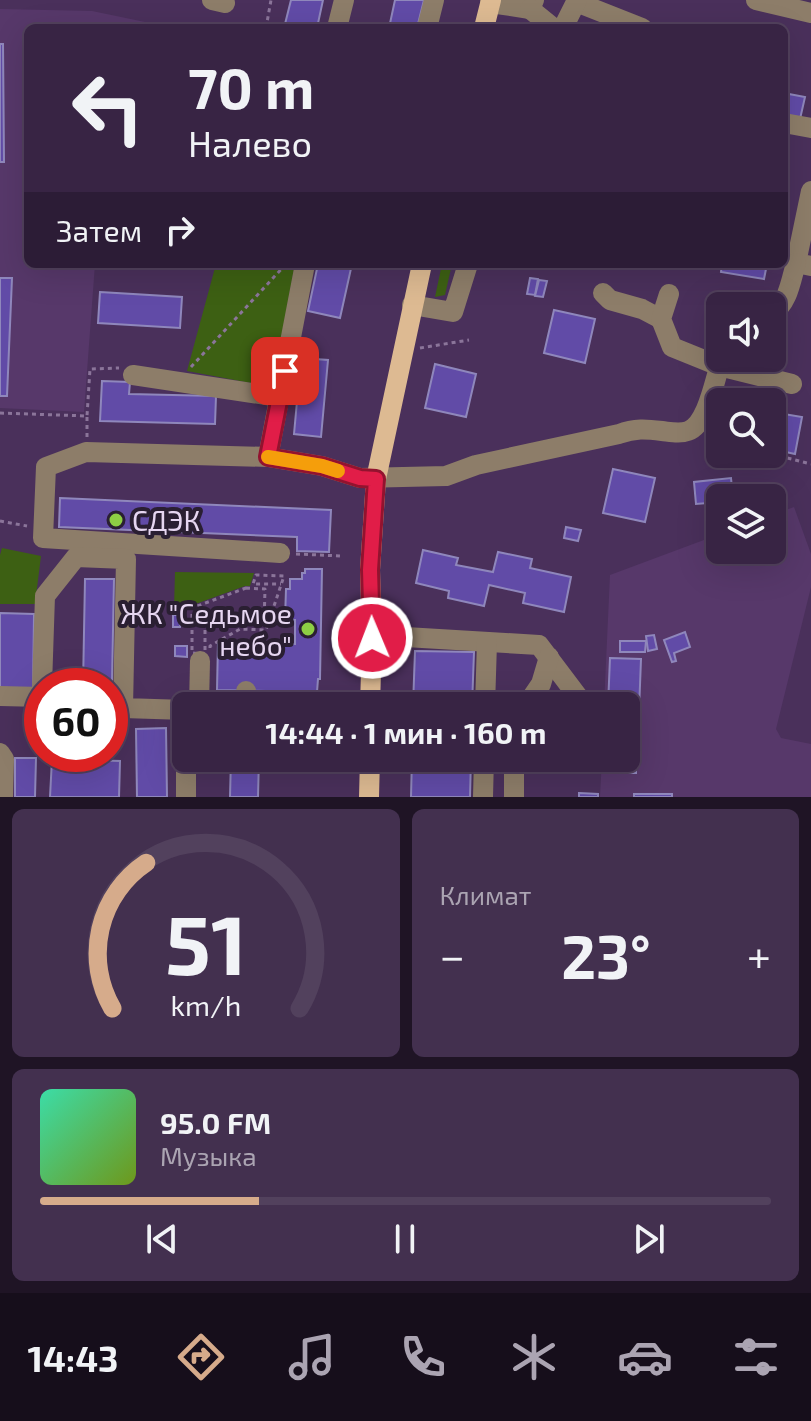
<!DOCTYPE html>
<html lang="ru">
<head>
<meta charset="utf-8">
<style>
	body { margin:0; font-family:"Exo 2",sans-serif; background:#43304f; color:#f1f3f6; height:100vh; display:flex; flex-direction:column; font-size:30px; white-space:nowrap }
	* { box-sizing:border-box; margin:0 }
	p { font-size:26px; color:#aba4b2 }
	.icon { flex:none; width:44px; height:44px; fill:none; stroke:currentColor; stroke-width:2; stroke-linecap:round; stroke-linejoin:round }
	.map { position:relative; height:797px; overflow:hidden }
	.panel { display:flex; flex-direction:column; gap:12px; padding:12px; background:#1f1425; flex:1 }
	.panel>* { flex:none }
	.guide { position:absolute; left:24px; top:24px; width:764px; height:244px; border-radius:12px; box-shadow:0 8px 32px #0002,0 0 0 2px #52415d; background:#382444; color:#f1f3f6; overflow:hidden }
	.controls { position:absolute; left:706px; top:292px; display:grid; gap:16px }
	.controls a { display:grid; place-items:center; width:80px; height:80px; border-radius:12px; background:#382444; box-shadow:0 8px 32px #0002,0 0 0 2px #52415d; font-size:40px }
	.speed { position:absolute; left:24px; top:668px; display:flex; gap:16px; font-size:40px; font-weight:700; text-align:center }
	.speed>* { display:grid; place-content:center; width:104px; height:104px; border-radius:50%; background:#382444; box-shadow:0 8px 32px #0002,0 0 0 2px #52415d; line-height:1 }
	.speed .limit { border:12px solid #d22; background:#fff; color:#111 }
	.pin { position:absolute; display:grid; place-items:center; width:68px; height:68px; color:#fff; margin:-34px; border-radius:16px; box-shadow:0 4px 12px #0006 }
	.me { position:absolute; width:88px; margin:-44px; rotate:359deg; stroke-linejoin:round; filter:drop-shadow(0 0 6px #0008) }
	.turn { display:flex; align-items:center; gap:28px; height:168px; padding:0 32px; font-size:36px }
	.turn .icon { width:104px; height:104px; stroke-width:2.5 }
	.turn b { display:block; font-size:56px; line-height:68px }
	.then { display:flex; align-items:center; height:76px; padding:0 32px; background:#0003; gap:16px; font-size:30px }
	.big { font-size:60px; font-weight:700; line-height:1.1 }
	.panel .card { flex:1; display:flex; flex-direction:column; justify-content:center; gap:12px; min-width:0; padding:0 28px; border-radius:12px; background:#43304f }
	.panel .dial { align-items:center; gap:0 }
	.dial svg { height:208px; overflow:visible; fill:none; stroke:#52415d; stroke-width:7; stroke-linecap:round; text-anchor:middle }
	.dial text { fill:#f1f3f6; stroke:none }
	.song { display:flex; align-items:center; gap:24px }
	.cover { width:96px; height:96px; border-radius:12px; background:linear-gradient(135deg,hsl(160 70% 55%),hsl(80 70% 35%)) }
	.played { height:8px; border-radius:4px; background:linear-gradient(90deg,#d6ab8b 30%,#52415d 30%) }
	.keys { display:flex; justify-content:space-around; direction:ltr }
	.heat { display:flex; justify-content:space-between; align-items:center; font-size:44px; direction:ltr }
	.panel .tiles { flex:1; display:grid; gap:12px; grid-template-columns:1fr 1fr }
	.card:last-child { grid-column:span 2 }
	.trip { position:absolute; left:172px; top:692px; width:468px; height:80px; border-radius:12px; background:#382444; box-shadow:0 8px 32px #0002,0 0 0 2px #52415d; font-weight:700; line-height:80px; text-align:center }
	.tabs { display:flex; height:128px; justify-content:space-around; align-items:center; background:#160e1b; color:#aba4b2 }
	.tabs .icon { width:56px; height:56px }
	.tabs .selected { color:#d6ab8b }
	.tabs b { font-size:36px; color:#f1f3f6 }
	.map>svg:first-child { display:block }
	.built { fill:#57386a }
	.green { fill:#3d6013 }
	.building { fill:#614ba7; stroke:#8f87bc; stroke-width:2 }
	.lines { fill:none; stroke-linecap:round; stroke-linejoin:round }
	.path { stroke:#8b759a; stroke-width:3; stroke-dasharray:4 4; stroke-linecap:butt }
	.minor { stroke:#8d7d69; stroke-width:20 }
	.major { stroke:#ddba92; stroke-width:20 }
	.route-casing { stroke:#92132f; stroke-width:20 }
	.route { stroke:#e11d48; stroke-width:14 }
	.slow { stroke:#f59e0b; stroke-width:14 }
	.poi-dot { fill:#8dce44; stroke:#2a1f32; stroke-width:3 }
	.labels { text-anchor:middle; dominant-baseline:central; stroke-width:8; stroke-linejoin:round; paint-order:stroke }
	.poi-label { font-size:28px; fill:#e6d6f1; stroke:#2a1f32; text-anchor:start }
</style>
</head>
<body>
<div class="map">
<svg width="811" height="797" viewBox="0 0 811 797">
	<rect width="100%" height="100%" fill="#4a305b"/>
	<g class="built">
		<polygon points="0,9 92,11 174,28 28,28 28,264 95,264 84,412 0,408"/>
		<polygon points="794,507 811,554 811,587 776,729 781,738 811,744 811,797 600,797 602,758 626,758 626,706 604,706 610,575 720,534 720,550 772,550 772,515"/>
	</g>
	<g class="green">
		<polygon points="216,264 295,264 272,387 187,371"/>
		<polygon points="442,264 452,264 445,295 435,297"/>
		<polygon points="2,548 41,556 35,604 0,604 0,555"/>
		<polygon points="175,572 254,573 250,586 245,586 190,606 189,602 174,608"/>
	</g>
	<g class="building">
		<polygon points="291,0 323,0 317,28 284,28"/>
		<polygon points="395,0 424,0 417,28 389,28"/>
		<polygon points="0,44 3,44 4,162 0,162"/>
		<polygon points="789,94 805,97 800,119 785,116"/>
		<polygon points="318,264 352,264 340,318 308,311"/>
		<polygon points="722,264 767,264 764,279 721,272"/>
		<polygon points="0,278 12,278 7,396 0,396"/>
		<polygon points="530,278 538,279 535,295 527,294"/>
		<polygon points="539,280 547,281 543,297 535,296"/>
		<polygon points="100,292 182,297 180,328 98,323"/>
		<polygon points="554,310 595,319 585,363 544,353"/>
		<polygon points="301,358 328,360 321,437 294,434"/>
		<polygon points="435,364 476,374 466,417 425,408"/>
		<polygon points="102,381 130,382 129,394 216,396 215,424 100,421"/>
		<polygon points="725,389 766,396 765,402 723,402"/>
		<polygon points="772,412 802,417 795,454 772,449"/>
		<polygon points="613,469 655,478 645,522 603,513"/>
		<polygon points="731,478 733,498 720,498 720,502 696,504 694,482"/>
		<polygon points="60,498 331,510 329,552 297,551 297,537 59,527"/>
		<polygon points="566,527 581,530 578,541 564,538"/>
		<polygon points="423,550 458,558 456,565 493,572 498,552 532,559 530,568 571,577 564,612 523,603 525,593 489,585 484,606 448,598 449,591 416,583"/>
		<polygon points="305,569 322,569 320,679 318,679 317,692 217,690 218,642 295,644 295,620 285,620 286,589 290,589 290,579 302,579 302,573 305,573"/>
		<polygon points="85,579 114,579 111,732 110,686 83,686"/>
		<polygon points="0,613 34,614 33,690 0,690"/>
		<polygon points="173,615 181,615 180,627 173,627"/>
		<polygon points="685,632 690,647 674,653 676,661 672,662 664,640"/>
		<polygon points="654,635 657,649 648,651 646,636"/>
		<polygon points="620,641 646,641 645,652 620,652"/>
		<polygon points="175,646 187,646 187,657 175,656"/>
		<polygon points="415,651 474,652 472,706 413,706"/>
		<polygon points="610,658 641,659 639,711 626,711 626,706 608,706"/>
		<polygon points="166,728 167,797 137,797 136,729"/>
		<polygon points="636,738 636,773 623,773 623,769 614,769 614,758 626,758 626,739"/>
		<polygon points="15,758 36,758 35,797 15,797"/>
		<polygon points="231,758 259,758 258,797 230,797"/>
		<polygon points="412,758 471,758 470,797 411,797"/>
		<polygon points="532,758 569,758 569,767 532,766"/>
		<polygon points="52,759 120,761 119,797 50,797"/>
		<polygon points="579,793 598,794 598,797 579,797"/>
		<rect x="634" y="794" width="38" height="3"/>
	</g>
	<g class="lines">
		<g class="path">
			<polyline points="266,28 271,0"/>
			<polyline points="420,348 469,340"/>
			<polyline points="191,367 286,264"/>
			<polyline points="0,413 87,416 90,369 119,368"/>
			<polyline points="87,437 87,416"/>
			<polyline points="707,437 720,440"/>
			<polyline points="772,454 811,464"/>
			<polyline points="0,521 27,526"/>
			<polyline points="296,554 342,556"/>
			<polygon points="246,588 265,589 264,624 205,623 205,654 192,653 192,608"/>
			<polyline points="210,648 210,646 240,629 266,630 284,576 256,575 253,584 281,584"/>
			<polyline points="263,695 339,696"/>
		</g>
		<g class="minor">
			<polyline points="212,0 225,3"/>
			<polyline points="756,0 811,13"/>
			<polyline points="576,2 642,28"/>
			<polyline points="490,3 530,9 534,0"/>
			<polyline points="530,9 551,26"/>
			<polyline points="337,28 344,0"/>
			<polyline points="427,28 434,0"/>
			<polyline points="563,28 577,0"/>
			<polyline points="784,123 811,128"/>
			<polyline points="811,191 796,263 811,266"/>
			<polyline points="603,293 610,300 642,309 661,319"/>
			<polyline points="669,294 661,319 672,347 719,366 792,384"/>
			<polyline points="412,305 453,312 468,264"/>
			<path d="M772 313C788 304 791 280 796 263"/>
			<polyline points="133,375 279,397"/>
			<polyline points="268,457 305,264"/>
			<path d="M280 553 43 538 46 467 86 452 268 457 322 466 360 478 446 476 476 465 619 434C635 428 646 429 662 431 671 432 680 434 688 431 708 424 715 377 722 358"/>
			<polyline points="372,638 389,636 539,645 582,702 582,706"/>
			<polyline points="42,686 45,596 76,557 126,559 123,708 186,710"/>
			<polyline points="0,696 42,697"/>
			<polyline points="199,706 200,661"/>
			<polyline points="246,706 246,691"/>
			<polyline points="485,706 487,642"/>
			<polyline points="526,706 541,684 549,657"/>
			<polyline points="0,753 4,759 3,797"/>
			<polyline points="580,764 580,758"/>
			<polyline points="186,797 186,758"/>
			<polyline points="483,797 484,758"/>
			<polyline points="514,797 514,758"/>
		</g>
		<g class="major">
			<polyline points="484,28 491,0"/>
			<polyline points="370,706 372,638 370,570 376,479 422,264"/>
			<polyline points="369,797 370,758"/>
		</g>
	</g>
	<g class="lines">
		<g class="route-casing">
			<polyline id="route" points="285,371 268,457 322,466 360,478 376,479 370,570 372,638"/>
		</g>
		<use href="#route" class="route"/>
		<polyline class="slow" points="268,457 322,466 338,471"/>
	</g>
	<g class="poi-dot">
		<circle cx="116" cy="520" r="8"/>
		<circle cx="308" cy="629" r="8"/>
	</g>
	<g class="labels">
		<g class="poi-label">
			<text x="132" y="520">СДЭК</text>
			<text x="292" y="613" text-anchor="end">ЖК "Седьмое<tspan x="292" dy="32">небо"</tspan></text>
		</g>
	</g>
</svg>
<div class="controls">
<a><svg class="icon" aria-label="sound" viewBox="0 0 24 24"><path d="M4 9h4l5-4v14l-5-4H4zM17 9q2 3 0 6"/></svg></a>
<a><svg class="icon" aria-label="search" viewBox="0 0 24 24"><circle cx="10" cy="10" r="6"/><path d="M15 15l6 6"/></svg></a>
<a><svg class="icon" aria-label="layers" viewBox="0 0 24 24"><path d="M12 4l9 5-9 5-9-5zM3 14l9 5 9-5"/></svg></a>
</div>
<div class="speed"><div class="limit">60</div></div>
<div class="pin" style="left:285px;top:371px;background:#d93025"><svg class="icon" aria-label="arrive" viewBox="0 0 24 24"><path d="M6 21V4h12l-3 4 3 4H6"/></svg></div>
<svg class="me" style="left:372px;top:638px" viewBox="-20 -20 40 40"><circle r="17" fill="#e11d48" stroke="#fff" stroke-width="3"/><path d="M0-11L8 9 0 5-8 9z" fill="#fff"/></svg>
<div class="trip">14:44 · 1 мин · 160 m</div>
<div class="guide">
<div class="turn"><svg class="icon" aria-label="left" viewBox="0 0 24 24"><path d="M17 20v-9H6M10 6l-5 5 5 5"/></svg><div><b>70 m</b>Налево</div></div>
<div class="then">Затем<svg class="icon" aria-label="right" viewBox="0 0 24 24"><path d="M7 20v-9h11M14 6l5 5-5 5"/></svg></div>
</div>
</div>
<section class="panel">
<div class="tiles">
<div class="card dial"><svg viewBox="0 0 100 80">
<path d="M14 69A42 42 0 1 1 86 69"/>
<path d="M14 69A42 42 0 0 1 27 13" stroke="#d6ab8b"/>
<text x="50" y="56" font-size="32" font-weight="700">51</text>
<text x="50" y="72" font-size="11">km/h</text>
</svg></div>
<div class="card"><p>Климат</p>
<div class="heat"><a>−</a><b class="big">23°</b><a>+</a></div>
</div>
<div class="card">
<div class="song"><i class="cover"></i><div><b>95.0 FM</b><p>Музыка</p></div></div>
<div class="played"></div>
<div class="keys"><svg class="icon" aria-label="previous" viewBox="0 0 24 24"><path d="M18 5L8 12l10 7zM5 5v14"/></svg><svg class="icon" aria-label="pause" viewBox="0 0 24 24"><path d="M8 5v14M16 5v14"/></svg><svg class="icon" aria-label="next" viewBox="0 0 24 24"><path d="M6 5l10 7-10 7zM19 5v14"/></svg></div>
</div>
</div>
</section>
<nav class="tabs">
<b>14:43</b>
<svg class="icon selected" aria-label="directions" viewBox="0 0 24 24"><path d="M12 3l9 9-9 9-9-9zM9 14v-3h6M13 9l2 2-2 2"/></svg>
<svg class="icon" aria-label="music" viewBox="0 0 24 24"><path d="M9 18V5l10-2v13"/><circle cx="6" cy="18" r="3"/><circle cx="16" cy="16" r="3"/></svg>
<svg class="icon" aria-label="phone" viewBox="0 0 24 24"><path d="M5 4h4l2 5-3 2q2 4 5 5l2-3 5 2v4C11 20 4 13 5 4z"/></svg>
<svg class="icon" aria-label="climate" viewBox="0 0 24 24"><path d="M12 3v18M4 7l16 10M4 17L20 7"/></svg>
<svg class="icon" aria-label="car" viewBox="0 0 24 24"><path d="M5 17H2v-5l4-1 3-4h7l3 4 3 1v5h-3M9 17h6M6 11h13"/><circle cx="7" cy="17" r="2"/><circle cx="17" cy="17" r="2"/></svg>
<svg class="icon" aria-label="filters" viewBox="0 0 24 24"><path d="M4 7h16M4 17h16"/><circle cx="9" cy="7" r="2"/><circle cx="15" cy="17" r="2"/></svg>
</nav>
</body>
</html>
